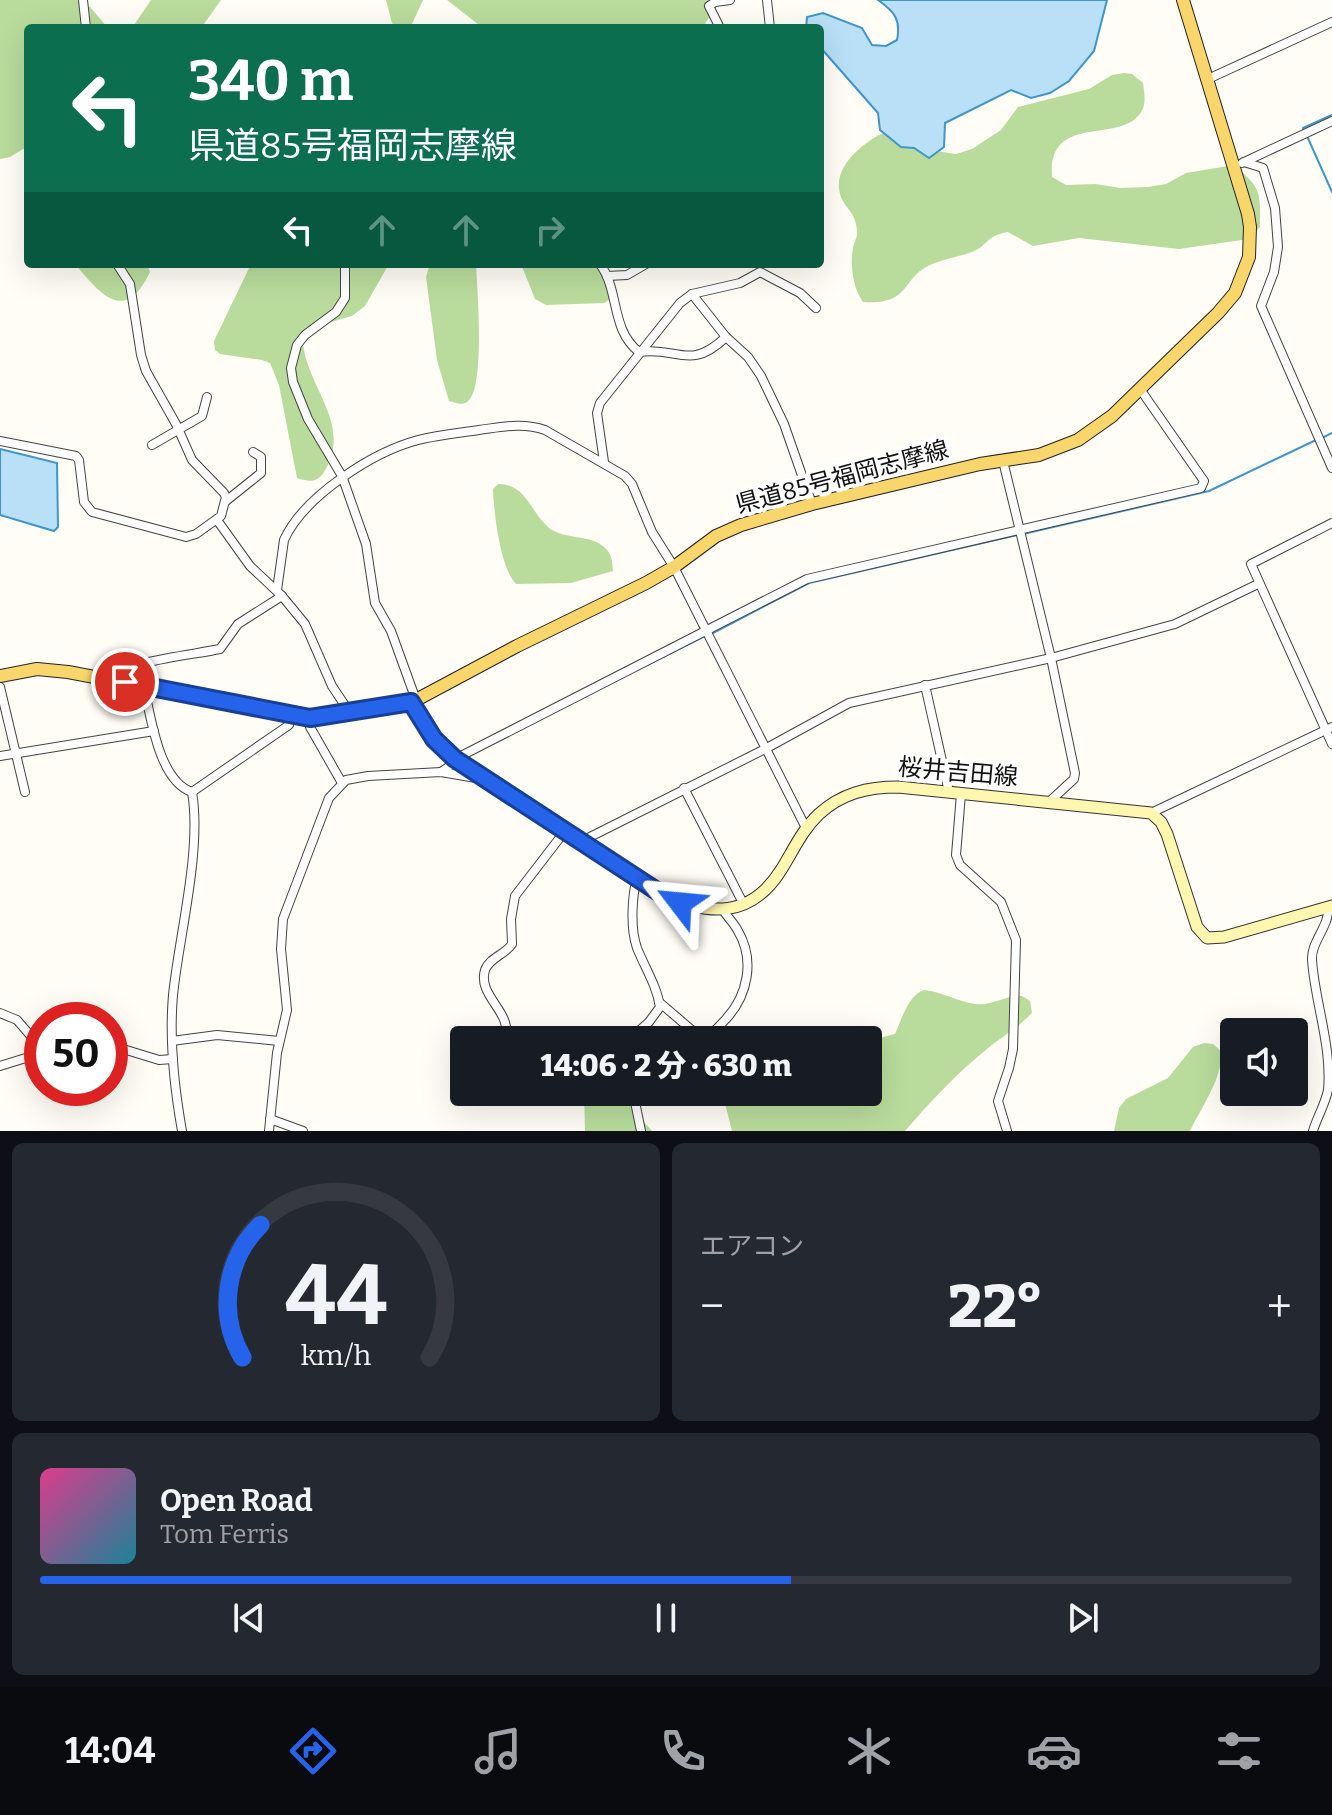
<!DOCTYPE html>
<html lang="ja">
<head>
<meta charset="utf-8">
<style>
	body { margin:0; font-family:Bitter,"Noto Sans JP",serif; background:#242831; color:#f1f3f6; height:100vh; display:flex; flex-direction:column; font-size:30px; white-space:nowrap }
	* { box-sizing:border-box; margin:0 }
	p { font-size:26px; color:#9ea1a6 }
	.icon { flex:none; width:44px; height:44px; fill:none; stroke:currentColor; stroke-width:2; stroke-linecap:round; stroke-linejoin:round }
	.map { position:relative; height:1131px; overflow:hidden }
	.panel { display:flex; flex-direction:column; gap:12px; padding:12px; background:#0d0f14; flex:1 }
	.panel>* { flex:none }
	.hud { position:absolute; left:24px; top:24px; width:800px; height:244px; border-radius:8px; box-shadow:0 8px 32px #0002; background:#0b6e4f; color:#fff; overflow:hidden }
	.controls { position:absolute; left:1220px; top:1018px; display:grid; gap:16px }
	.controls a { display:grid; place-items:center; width:88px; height:88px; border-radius:8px; background:#171b24; box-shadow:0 8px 32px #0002; font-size:40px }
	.speed { position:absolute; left:24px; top:1002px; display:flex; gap:16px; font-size:40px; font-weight:700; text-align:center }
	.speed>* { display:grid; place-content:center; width:104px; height:104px; border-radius:50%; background:#171b24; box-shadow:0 8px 32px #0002; line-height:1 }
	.speed .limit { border:12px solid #d22; background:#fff; color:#111 }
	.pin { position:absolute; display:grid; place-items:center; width:68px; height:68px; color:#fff; margin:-34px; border:4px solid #fff; border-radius:50%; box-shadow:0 2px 8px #0007 }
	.me { position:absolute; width:88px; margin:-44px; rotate:299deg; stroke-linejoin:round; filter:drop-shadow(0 0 6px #0008) }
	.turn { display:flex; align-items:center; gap:28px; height:168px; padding:0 32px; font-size:36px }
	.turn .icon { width:104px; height:104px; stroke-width:2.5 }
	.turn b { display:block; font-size:56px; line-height:68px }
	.lanes { display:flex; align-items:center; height:76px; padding:0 32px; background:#0003; justify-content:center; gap:40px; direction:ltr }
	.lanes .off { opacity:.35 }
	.big { font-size:60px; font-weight:800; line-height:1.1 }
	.panel .card { flex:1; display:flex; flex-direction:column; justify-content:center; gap:12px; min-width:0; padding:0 28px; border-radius:12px; background:#242831 }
	.panel .dial { align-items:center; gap:0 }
	.dial svg { height:208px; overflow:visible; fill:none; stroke:#363941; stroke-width:7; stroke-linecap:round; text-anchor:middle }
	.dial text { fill:#f1f3f6; stroke:none }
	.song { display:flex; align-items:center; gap:24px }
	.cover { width:96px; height:96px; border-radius:12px; background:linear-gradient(135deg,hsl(330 70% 55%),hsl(190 70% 35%)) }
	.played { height:8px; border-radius:4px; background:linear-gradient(90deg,#2563eb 60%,#363941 60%) }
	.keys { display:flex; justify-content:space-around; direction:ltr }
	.heat { display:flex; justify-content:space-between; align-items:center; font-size:44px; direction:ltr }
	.panel .tiles { flex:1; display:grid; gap:12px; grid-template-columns:1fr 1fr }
	.card:last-child { grid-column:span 2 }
	.trip { position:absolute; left:450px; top:1026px; width:432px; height:80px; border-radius:8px; background:#171b24; box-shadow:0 8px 32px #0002; font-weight:800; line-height:80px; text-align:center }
	.tab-bar { display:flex; height:128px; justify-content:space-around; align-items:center; background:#090b0e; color:#9ea1a6 }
	.tab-bar .icon { width:56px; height:56px }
	.tab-bar .active { color:#2563eb }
	.tab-bar b { font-size:36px; color:#f1f3f6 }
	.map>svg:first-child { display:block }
	.forest { fill:#b9dc9c }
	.water { fill:#b9e0f7; stroke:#3f96cf; stroke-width:2 }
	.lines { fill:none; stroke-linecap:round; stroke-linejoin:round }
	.stream { stroke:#3f96cf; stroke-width:2 }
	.minor-casing { stroke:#444; stroke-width:10 }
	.secondary-casing { stroke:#333; stroke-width:13 }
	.primary-casing { stroke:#222; stroke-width:14 }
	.minor { stroke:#fff; stroke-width:8 }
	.secondary { stroke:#fff6b0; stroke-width:11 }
	.primary { stroke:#f9d66b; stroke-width:12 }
	.route-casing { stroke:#184099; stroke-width:20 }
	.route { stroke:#2563eb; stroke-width:14 }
	.labels { text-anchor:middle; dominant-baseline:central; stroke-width:8; stroke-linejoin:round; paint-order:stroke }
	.street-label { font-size:24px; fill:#111; stroke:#fff }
</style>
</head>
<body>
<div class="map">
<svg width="1332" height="1131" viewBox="0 0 1332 1131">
	<rect width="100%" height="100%" fill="#fffdf5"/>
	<g class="forest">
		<polygon points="0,0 77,0 90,7 108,28 28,28 28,146 10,157 0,159"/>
		<polygon points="151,0 221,0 201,28 132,28"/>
		<polygon points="386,0 423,0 411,26 397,28 392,23"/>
		<polygon points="447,0 721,0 702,28 483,28"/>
		<path d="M1124 73 1132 74 1143 83C1144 91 1146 101 1143 108 1127 148 1047 109 1052 177L1066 185 1095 184 1121 188 1148 187 1166 184 1186 173 1234 165C1262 189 1260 191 1260 227L1249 239 1179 249 1079 238 1033 246 1008 232C985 236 988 246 972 252 958 257 943 259 930 265 900 279 912 305 863 302 853 288 850 266 853 248 854 241 858 238 857 230 855 211 847 211 841 197 830 168 863 142 887 131L922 149 956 154 972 149 1001 130 1018 107 1089 89 1112 75Z"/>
		<path d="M75 264H147L150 272C125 324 102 296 75 264Z"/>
		<path d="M251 264H389L365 306 352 316 324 324 303 344C308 389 353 425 324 472 317 483 309 482 297 478L279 385 270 363 262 360 220 354 215 350 214 341Z"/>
		<path d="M430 264H476C477 287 486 391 467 402 461 406 454 402 449 401L437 360 426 277Z"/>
		<polygon points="521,264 597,264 607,280 611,299 604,303 546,305 535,299"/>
		<path d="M498 484C526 484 530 511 548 527 564 541 590 533 605 548 612 554 612 562 613 571L571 583 516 584C500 567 494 514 493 489Z"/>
		<path d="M924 990C943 992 958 1002 976 1004 991 1006 1007 995 1022 996L1030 1001 1032 1013C1016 1029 1003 1036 987 1049 957 1073 930 1102 905 1131H732L722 1092H868V1041L895 1034C902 1019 908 995 924 990Z"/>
		<path d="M1204 1043 1213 1044 1222 1052C1221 1081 1202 1106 1190 1131H1114L1119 1108 1126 1099 1168 1078 1193 1047Z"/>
		<polygon points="584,1092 632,1092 636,1113 652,1131 585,1131"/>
	</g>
	<g class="water">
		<path d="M878 0H1107L1094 51 1069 81 1050 93 1031 98 1011 90 945 123 944 147 929 158 914 148 901 147 880 130 878 113 820 47V28H806L807 17 823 13 862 28 872 45 886 46 897 40C901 20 895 12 878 0Z"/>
		<polygon points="0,449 57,463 58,527 54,531 0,515"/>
	</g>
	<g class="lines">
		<g class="stream">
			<polyline points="1304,131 1303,128 1332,115"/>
			<polyline points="1307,136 1332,192"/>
			<polyline points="1322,438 1332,433"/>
			<polyline points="1023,534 1209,491 1316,440"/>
			<polyline points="713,633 809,583 1017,535"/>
			<polyline points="637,670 707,635"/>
		</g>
		<g class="minor-casing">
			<g id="minor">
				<polyline points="83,0 86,28"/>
				<polyline points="767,0 770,28"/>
				<polyline points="720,28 709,6 715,2 730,0"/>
				<polyline points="1208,79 1332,22"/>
				<polyline points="1244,162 1263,168 1275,208 1278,247 1274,272 1261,306 1332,468"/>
				<polyline points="1242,163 1332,121"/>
				<polyline points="345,264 345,298 336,312 305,335 297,345 291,368 293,382 308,419 342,476 366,544 375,603 391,631 416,700"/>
				<path d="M600 264C620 291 610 329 639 352 678 346 689 372 726 337"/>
				<polyline points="607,276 627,275 646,264"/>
				<polyline points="692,294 726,337 748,357 761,376 784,424 812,504"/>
				<polyline points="0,441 76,456 79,460 84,502 92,512 186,537 196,534 221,516 226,497 224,493 192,460 176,424 146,371 141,355 130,284 117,264"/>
				<polyline points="152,445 202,416 207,397"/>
				<polyline points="1003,461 1051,658 1075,773 1074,779 1049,802"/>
				<polyline points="604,462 597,413 600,403 680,303 692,294 740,283 760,272 800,293 816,308"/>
				<polyline points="226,501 261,473 261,457 253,452"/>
				<polyline points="217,520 250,566 282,596 305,624 332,686 350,713"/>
				<polyline points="1332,523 1251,564 1332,744"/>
				<path d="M277 590 284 540C304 496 373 452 418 440 438 435 459 433 479 430 502 427 523 422 545 430L625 476 632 484 652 532 674 567 806 828"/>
				<path d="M107 678C128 661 192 655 220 649L238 624 282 596"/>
				<polyline points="925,685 949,792"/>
				<polyline points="0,687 25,792"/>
				<path d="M144 687C151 718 159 781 192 792"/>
				<polyline points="310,718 310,727 342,783"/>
				<polyline points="0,756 154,731"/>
				<polyline points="441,772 450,766 455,759 807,579 1201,488 1204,481 1140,389"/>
				<polyline points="684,788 744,905"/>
				<polyline points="192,792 289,725 291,716"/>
				<polyline points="961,794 956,855 960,865 1001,902 1016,940 1013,1049 1009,1068 998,1101 1007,1131"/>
				<polyline points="1151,813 1332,727"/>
				<polyline points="582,841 765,749 849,703 1051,658 1175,624 1258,584"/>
				<path d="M659 1002 701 1038C712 1036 718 1027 726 1019 748 995 755 960 738 931 734 923 728 918 723 910"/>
				<polyline points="0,1013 17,1020 42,1049"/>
				<path d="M505 1040C514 1012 477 997 485 970 489 958 506 954 512 944L511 919 515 896 565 831"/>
				<path d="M629 1040 649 1022 660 1007C657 986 645 968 637 948 630 928 632 897 637 877"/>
				<polyline points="172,1041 217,1035 279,1041"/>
				<polyline points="110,1045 159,1060 173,1059"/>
				<polyline points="0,1066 42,1053"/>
				<polyline points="633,1092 641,1131"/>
				<polyline points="270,1119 303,1131"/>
				<path d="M182 1131C174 1086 169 1041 173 995 179 936 202 850 192 792"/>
				<polyline points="269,1131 277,1053 287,1010 281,949 283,919 329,798 346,780 368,776 441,772 482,779"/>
				<path d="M1313 1131C1317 1117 1325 1105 1328 1090 1332 1046 1315 1003 1312 960 1311 941 1330 926 1328 907"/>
			</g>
		</g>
		<g class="secondary-casing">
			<path id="secondary" d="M411 702 434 739 455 759 663 895C709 916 751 918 781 870 793 851 802 830 819 814 842 793 868 787 898 787L1151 813 1161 822 1167 834 1197 927 1207 938 1224 937 1332 906"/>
		</g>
		<g class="primary-casing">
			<polyline id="primary" points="0,676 37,669 68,672 310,718 374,709 416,700 517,646 646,583 674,567 716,536 741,525 812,504 980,464 1039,455 1078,440 1112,416 1218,313 1235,293 1249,257 1250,227 1248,214 1183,0"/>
		</g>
		<use href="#minor" class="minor"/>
		<use href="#secondary" class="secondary"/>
		<use href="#primary" class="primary"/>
	</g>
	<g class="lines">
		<g class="route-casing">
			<polyline id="route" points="125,682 310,718 411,702 434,739 455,759 663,895 680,903"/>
		</g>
		<use href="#route" class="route"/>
	</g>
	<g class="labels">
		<g class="street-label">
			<text transform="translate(842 477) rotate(-15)">県道85号福岡志摩線</text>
			<text transform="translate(958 772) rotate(5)">桜井吉田線</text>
		</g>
	</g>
</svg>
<div class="controls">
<a><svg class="icon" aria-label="sound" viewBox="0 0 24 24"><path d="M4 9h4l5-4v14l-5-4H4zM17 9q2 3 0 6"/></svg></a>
</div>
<div class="speed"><div class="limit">50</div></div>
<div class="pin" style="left:125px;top:682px;background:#d93025"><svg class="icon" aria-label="arrive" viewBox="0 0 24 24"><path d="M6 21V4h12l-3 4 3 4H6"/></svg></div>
<svg class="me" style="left:680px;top:903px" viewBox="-20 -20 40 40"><path d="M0-17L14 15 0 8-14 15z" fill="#2563eb" stroke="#fff" stroke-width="4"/></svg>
<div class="trip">14:06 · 2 分 · 630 m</div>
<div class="hud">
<div class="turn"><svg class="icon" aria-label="left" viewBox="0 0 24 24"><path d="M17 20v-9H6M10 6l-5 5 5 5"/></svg><div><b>340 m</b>県道85号福岡志摩線</div></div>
<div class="lanes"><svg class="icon" aria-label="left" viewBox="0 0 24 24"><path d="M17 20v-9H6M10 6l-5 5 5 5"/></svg><svg class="icon off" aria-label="ahead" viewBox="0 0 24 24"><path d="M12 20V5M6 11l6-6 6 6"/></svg><svg class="icon off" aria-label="ahead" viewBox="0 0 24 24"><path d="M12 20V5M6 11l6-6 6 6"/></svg><svg class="icon off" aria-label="right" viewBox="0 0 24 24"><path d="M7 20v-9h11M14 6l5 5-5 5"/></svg></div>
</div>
</div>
<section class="panel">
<div class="tiles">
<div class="card dial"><svg viewBox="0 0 100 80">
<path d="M14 69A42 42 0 1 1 86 69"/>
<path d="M14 69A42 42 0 0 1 21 18" stroke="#2563eb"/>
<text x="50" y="56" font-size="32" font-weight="700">44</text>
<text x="50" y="72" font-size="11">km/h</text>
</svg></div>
<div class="card"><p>エアコン</p>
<div class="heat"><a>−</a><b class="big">22°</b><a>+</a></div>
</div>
<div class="card">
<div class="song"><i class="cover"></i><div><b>Open Road</b><p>Tom Ferris</p></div></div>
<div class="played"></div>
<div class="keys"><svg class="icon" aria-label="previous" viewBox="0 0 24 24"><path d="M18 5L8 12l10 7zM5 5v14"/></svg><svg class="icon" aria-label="pause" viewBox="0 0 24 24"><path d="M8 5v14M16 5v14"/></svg><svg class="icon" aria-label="next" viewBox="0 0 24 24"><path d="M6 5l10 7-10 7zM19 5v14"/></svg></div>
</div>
</div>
</section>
<nav class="tab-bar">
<b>14:04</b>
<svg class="icon active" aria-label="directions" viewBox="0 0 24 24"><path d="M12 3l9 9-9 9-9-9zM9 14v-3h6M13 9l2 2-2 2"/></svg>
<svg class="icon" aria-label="music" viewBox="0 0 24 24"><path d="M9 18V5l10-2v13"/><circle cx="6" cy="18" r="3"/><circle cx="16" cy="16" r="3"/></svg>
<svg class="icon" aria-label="phone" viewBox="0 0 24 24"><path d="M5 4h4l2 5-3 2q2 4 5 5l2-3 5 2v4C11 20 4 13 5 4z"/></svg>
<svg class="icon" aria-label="climate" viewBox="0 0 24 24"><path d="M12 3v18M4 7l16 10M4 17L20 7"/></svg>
<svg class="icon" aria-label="car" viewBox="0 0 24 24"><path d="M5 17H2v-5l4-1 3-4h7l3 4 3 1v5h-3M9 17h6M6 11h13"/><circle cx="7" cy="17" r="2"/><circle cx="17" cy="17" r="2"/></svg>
<svg class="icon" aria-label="filters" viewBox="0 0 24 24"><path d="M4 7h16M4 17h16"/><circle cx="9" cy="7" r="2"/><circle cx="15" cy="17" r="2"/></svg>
</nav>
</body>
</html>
